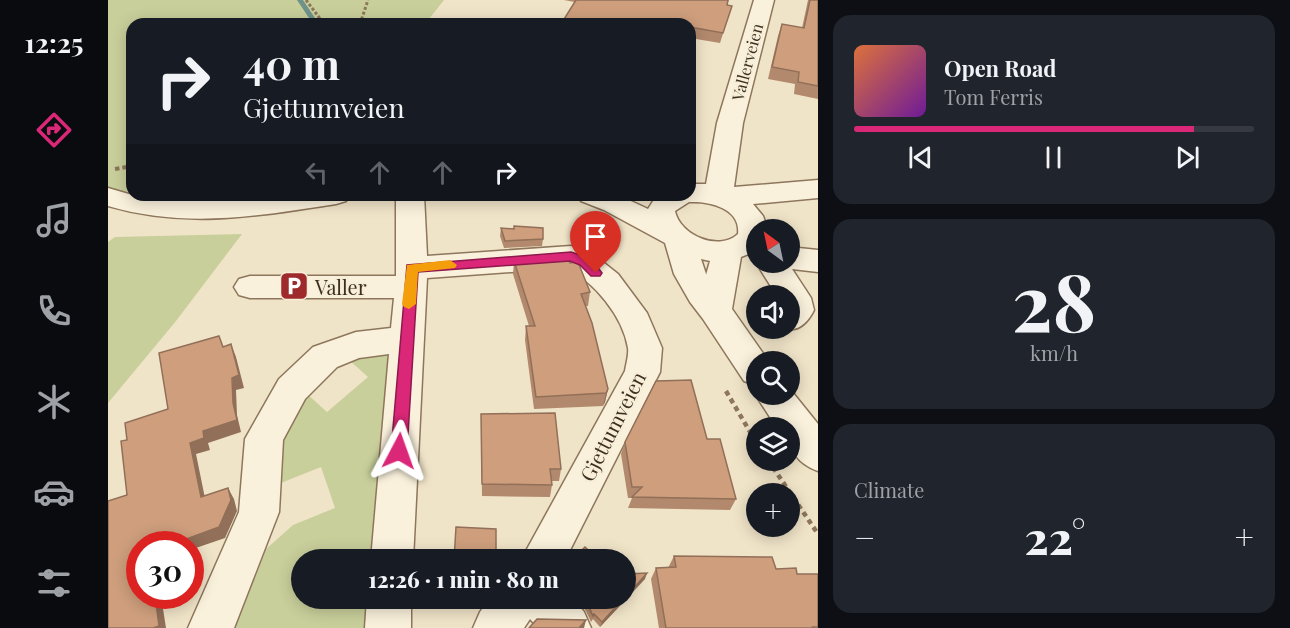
<!DOCTYPE html>
<html lang="en">
<head>
<meta charset="utf-8">
<style>
	body { margin:0; font-family:"Playfair Display",serif; background:#20242c; color:#f1f3f6; height:100vh; display:flex; flex-direction:column; font-size:22px; white-space:nowrap }
	* { box-sizing:border-box; margin:0 }
	p { font-size:20px; color:#9ea1a6 }
	.icon { flex:none; width:33px; height:33px; fill:none; stroke:currentColor; stroke-width:2; stroke-linecap:round; stroke-linejoin:round }
	.map { position:relative; flex:1; overflow:hidden }
	.sheet { display:flex; flex-direction:column; gap:15px; padding:15px; background:#0d0f14; width:472px }
	.sheet>* { flex:none }
	.guide { position:absolute; left:18px; top:18px; width:570px; height:183px; border-radius:18px; box-shadow:0 3px 15px #0003; background:#171b24; color:#f1f3f6; overflow:hidden }
	.needle { width:39px; rotate:327deg }
	.controls { position:absolute; left:638px; top:219px; display:grid; gap:12px }
	.controls a { display:grid; place-items:center; width:54px; height:54px; border-radius:50%; background:#171b24; box-shadow:0 3px 15px #0003; font-size:30px }
	.speed { position:absolute; left:18px; top:531px; display:flex; gap:12px; font-size:30px; font-weight:700; text-align:center }
	.speed>* { display:grid; place-content:center; width:78px; height:78px; border-radius:50%; background:#171b24; box-shadow:0 3px 15px #0003; line-height:1 }
	.speed .limit { border:9px solid #d22; background:#fff; color:#111 }
	.pin { position:absolute; display:grid; place-items:center; width:51px; height:51px; color:#fff; margin:-62px -26px; border-radius:50% 50% 50% 0; rotate:-45deg; box-shadow:0 0 6px #0007 }
	.pin .icon { rotate:45deg }
	.me { position:absolute; width:66px; margin:-33px; rotate:4deg; stroke-linejoin:round; filter:drop-shadow(0 0 4px #0008) }
	.turn { display:flex; align-items:center; gap:21px; height:126px; padding:0 18px; font-size:27px }
	.turn .icon { width:78px; height:78px; stroke-width:2.5 }
	.turn b { display:block; font-size:42px; line-height:51px }
	.lanes { display:flex; align-items:center; height:57px; padding:0 18px; background:#0003; justify-content:center; gap:30px; direction:ltr }
	.lanes .off { opacity:.35 }
	.big { font-size:45px; font-weight:800; line-height:1.1 }
	.sheet .widget { flex:1; display:flex; flex-direction:column; justify-content:center; gap:9px; min-width:0; padding:0 21px; border-radius:18px; background:#20242c }
	.sheet .dial { align-items:center; gap:0 }
	.dial b { font-size:78px; line-height:1 }
	.song { display:flex; align-items:center; gap:18px }
	.cover { width:72px; height:72px; border-radius:9px; background:linear-gradient(135deg,hsl(20 70% 55%),hsl(280 70% 35%)) }
	.played { height:6px; border-radius:3px; background:linear-gradient(90deg,#db2777 85%,#363941 85%) }
	.keys { display:flex; justify-content:space-around; direction:ltr }
	.heat { display:flex; justify-content:space-between; align-items:center; font-size:33px; direction:ltr }
	.trip { position:absolute; left:183px; top:549px; width:345px; height:60px; border-radius:30px; background:#171b24; box-shadow:0 3px 15px #0003; font-weight:800; line-height:60px; text-align:center }
	main { display:flex; flex:1; min-height:0 }
	.menu { display:flex; flex-direction:column; width:108px; justify-content:space-around; align-items:center; background:#090b0e; color:#9ea1a6 }
	.menu .icon { width:42px; height:42px }
	.menu .current { color:#db2777 }
	.menu b { font-size:27px; color:#f1f3f6 }
	.map>svg:first-child { display:block }
	.green { fill:#c9cf9b }
	.lines { fill:none; stroke-linecap:round; stroke-linejoin:round }
	.stream { fill:#6f938a; fill-rule:evenodd }
	.minor-casing { stroke:#8d765c; stroke-width:3 }
	.path-far2 { stroke:#8d765c; stroke-width:3; stroke-dasharray:3 2; stroke-linecap:butt }
	.path-far1 { stroke:#8d765c; stroke-width:4; stroke-dasharray:4.5 3; stroke-linecap:butt }
	.path { stroke:#8d765c; stroke-width:4.5; stroke-dasharray:5 4; stroke-linecap:butt }
	.minor { fill:#faf1dc; fill-rule:evenodd }
	.wall { fill:#b2896c }
	.shaded-wall { fill:#916f58 }
	.building { fill:#cf9f7d; stroke:#916f58; stroke-width:1.5 }
	.route { fill:#db2777; stroke:#8e194d; stroke-width:1.5 }
	.slow { fill:#f59e0b }
	.labels { text-anchor:middle; dominant-baseline:central; stroke-width:4.5; stroke-linejoin:round; paint-order:stroke }
	.far-street-label { font-size:16px; fill:#3d2e20; stroke:#f7eed8 }
	.poi-label { font-size:20px; fill:#3d2e20; stroke:#f7eed8; text-anchor:start }
	.street-label { font-size:20px; fill:#3d2e20; stroke:#f7eed8 }
</style>
</head>
<body>
<main>
<nav class="menu">
<b>12:25</b>
<svg class="icon current" aria-label="directions" viewBox="0 0 24 24"><path d="M12 3l9 9-9 9-9-9zM9 14v-3h6M13 9l2 2-2 2"/></svg>
<svg class="icon" aria-label="music" viewBox="0 0 24 24"><path d="M9 18V5l10-2v13"/><circle cx="6" cy="18" r="3"/><circle cx="16" cy="16" r="3"/></svg>
<svg class="icon" aria-label="phone" viewBox="0 0 24 24"><path d="M5 4h4l2 5-3 2q2 4 5 5l2-3 5 2v4C11 20 4 13 5 4z"/></svg>
<svg class="icon" aria-label="climate" viewBox="0 0 24 24"><path d="M12 3v18M4 7l16 10M4 17L20 7"/></svg>
<svg class="icon" aria-label="car" viewBox="0 0 24 24"><path d="M5 17H2v-5l4-1 3-4h7l3 4 3 1v5h-3M9 17h6M6 11h13"/><circle cx="7" cy="17" r="2"/><circle cx="17" cy="17" r="2"/></svg>
<svg class="icon" aria-label="filters" viewBox="0 0 24 24"><path d="M4 7h16M4 17h16"/><circle cx="9" cy="7" r="2"/><circle cx="15" cy="17" r="2"/></svg>
</nav>
<div class="map">
<svg width="710" height="628" viewBox="0 0 710 628">
	<rect width="100%" height="100%" fill="#f0e4c8"/>
	<g class="green">
		<polygon points="0,0 336,0 317,24 24,24 24,195 175,195 114,207 0,192"/>
		<polygon points="134,234 68,321 0,403 0,242 7,237"/>
		<polygon points="258,352 289,358 270,559 194,560 194,598 266,599 264,628 119,628 138,567 185,525 227,508 213,467 173,483 175,435 198,393 219,412 260,377 240,359"/>
	</g>
	<g class="lines">
		<polygon class="stream" points="189,0 195,0 211,24 205,24"/>
		<g class="minor-casing">
			<g id="minor">
				<path d="M646 0H666L635 123 626 187 710 180V198L645 204 655 216 660 230H648V251L633 257 624 309 661 362H648V385L636 381 595 319 582 302 566 274 557 243 496 210 473 201 469 195H510L540 209 549 195H582V184H598L609 123ZM581 202C601 201 633 208 630 234 610 252 572 235 567 211ZM593 259 602 261 598 275V274Z"/>
				<path d="M0 188 24 195 85 201 166 195H242L238 201 228 204C149 216 79 229 0 206Z"/>
				<path d="M288 195H316L319 256 463 246 486 255 510 274 539 313 554 348 552 372 457 560H413L517 371C518 364 521 355 520 348 515 316 486 282 459 268L319 278 305 560H263L281 354 251 358 229 367 197 399 175 440 171 512 126 628H80L131 512 137 439 171 379 205 347 248 332 283 328 286 298H142L131 295 126 287 131 279 142 276H288Z"/>
				<path d="M681 247 710 250V272L684 269 703 298 706 310C700 322 690 333 675 328H681V296H669L652 269 656 262H681Z"/>
				<path d="M681 388 710 424V471C688 463 681 449 681 428H669L647 394 648 392V394H681Z"/>
				<polygon points="259,598 303,598 303,628 257,628"/>
				<polygon points="382,598 464,598 476,612 483,628 430,628 422,619 416,628 365,628 372,612"/>
			</g>
		</g>
		<g class="path-far2">
			<polyline points="198,0 216,24"/>
			<polyline points="252,24 260,0"/>
		</g>
		<polyline class="path-far1" points="7,169 24,166"/>
		<g class="path">
			<polyline points="618,391 648,442"/>
			<polyline points="660,460 710,534"/>
		</g>
		<use href="#minor" class="minor"/>
	</g>
	<g class="wall">
		<polygon points="456,0 621,0 619,5 624,6 612,43 582,38 582,24"/>
		<polygon points="700,0 710,0 710,99 686,94 687,84 660,79 670,36 674,24 694,28"/>
		<polygon points="393,228 435,239 434,246 396,248 392,236"/>
		<polygon points="406,261 462,263 482,292 480,306 478,306 500,389 497,402 495,406 426,409 417,340 418,326 421,326 405,274"/>
		<polygon points="373,414 453,469 451,481 443,481 444,485 442,497 374,496"/>
		<polygon points="599,439 628,499 622,510 520,508 524,498 520,498 513,454 517,442"/>
		<polygon points="566,556 668,569 689,574 710,574 710,628 551,628 543,579 548,568 560,568"/>
		<polygon points="537,579 492,627 485,619 483,622 478,611 467,598 518,598"/>
	</g>
	<g class="shaded-wall">
		<polygon points="123,344 128,357 136,388 128,390 129,415 133,432 100,443 102,450 88,454 99,508 93,497 82,443 125,403"/>
		<polygon points="500,389 497,402 495,406 498,393"/>
		<polygon points="120,488 126,499 129,511 117,538 82,550 82,544 74,544 73,541"/>
		<polygon points="539,573 537,579 492,627 494,622 516,598 518,598 518,597"/>
		<polygon points="47,596 54,596 53,596 58,628 45,628"/>
		<polygon points="478,620 476,628 471,628"/>
	</g>
	<g class="building">
		<polygon points="468,0 620,0 619,5 624,6 615,33 582,27 582,24 453,24"/>
		<polygon points="702,0 710,0 710,86 690,82 691,72 664,67 674,24 696,28"/>
		<polygon points="406,226 435,228 435,239 397,241 393,228 406,229"/>
		<polygon points="459,257 462,263 470,262 482,292 473,294 484,323 500,389 498,393 428,397 418,326 427,326 406,261"/>
		<polygon points="111,336 115,347 123,344 131,375 124,378 125,403 129,420 95,431 96,438 82,443 93,497 120,488 123,500 111,527 73,541 74,544 32,544 32,596 47,596 51,626 45,628 0,628 0,501 19,495 13,441 19,440 17,423 60,409 51,353"/>
		<polygon points="583,380 599,439 612,439 628,499 524,497 534,487 524,487 517,442 548,381"/>
		<polygon points="447,413 453,469 442,469 444,485 374,484 373,414"/>
		<polygon points="348,527 388,529 388,560 346,560"/>
		<polygon points="477,547 491,560 464,560"/>
		<polygon points="566,556 664,557 668,569 688,568 689,574 710,574 710,627 705,627 706,628 558,628 548,568 568,567"/>
		<polygon points="539,573 518,597 518,574"/>
		<polygon points="474,598 516,598 494,622 486,614 485,616 480,605"/>
		<polygon points="429,619 478,620 471,628 421,628"/>
	</g>
	<path class="route" d="M463 252C476 256 486 261 494 273L492 276H483L472 265 462 261 310 272 299 451 297 456 291 458 286 456 283 451 299 265Z"/>
	<polygon class="slow" points="342,260 349,265 347,268 310,272 308,304 301,309 296,307 294,304 299,265"/>
	<defs>
		<g id="parking-square" transform="scale(1.5)"><rect x="-9" y="-9" width="18" height="18" rx="4" fill="#9e2a2b" stroke="#f7eed8"/><path d="M-3.5-5.5H1a3.5 3.5 0 0 1 0 7H-1V5.5H-3.5ZM-1-3.4V-.6H.8a1.4 1.4 0 0 0 0-2.8Z" fill="#fff"/></g>
	</defs>
	<g fill-rule="evenodd">
		<use href="#parking-square" x="186" y="286"/>
	</g>
	<g class="labels">
		<g class="far-street-label">
			<text transform="translate(639 62) rotate(-75)">Vallerveien</text>
		</g>
		<g class="poi-label">
			<text x="207" y="286">Valler</text>
		</g>
		<g class="street-label">
			<text transform="translate(504 426) rotate(-63)">Gjettumveien</text>
		</g>
	</g>
</svg>
<div class="controls">
<a><svg class="needle" viewBox="-14 -14 28 28"><path d="M0-13l5 13h-10z" fill="#e53935"/><path d="M0 13l5-13h-10z" fill="#9ea1a6"/></svg></a>
<a><svg class="icon" aria-label="sound" viewBox="0 0 24 24"><path d="M4 9h4l5-4v14l-5-4H4zM17 9q2 3 0 6"/></svg></a>
<a><svg class="icon" aria-label="search" viewBox="0 0 24 24"><circle cx="10" cy="10" r="6"/><path d="M15 15l6 6"/></svg></a>
<a><svg class="icon" aria-label="layers" viewBox="0 0 24 24"><path d="M12 4l9 5-9 5-9-5zM3 14l9 5 9-5"/></svg></a>
<a>+</a>
</div>
<div class="speed"><div class="limit">30</div></div>
<div class="pin" style="left:488px;top:273px;background:#d93025"><svg class="icon" aria-label="arrive" viewBox="0 0 24 24"><path d="M6 21V4h12l-3 4 3 4H6"/></svg></div>
<svg class="me" style="left:291px;top:451px" viewBox="-20 -20 40 40"><path d="M0-17L14 15 0 8-14 15z" fill="#db2777" stroke="#fff" stroke-width="4"/></svg>
<div class="trip">12:26 · 1 min · 80 m</div>
<div class="guide">
<div class="turn"><svg class="icon" aria-label="right" viewBox="0 0 24 24"><path d="M7 20v-9h11M14 6l5 5-5 5"/></svg><div><b>40 m</b>Gjettumveien</div></div>
<div class="lanes"><svg class="icon off" aria-label="left" viewBox="0 0 24 24"><path d="M17 20v-9H6M10 6l-5 5 5 5"/></svg><svg class="icon off" aria-label="ahead" viewBox="0 0 24 24"><path d="M12 20V5M6 11l6-6 6 6"/></svg><svg class="icon off" aria-label="ahead" viewBox="0 0 24 24"><path d="M12 20V5M6 11l6-6 6 6"/></svg><svg class="icon" aria-label="right" viewBox="0 0 24 24"><path d="M7 20v-9h11M14 6l5 5-5 5"/></svg></div>
</div>
</div>
<section class="sheet">
<div class="widget">
<div class="song"><i class="cover"></i><div><b>Open Road</b><p>Tom Ferris</p></div></div>
<div class="played"></div>
<div class="keys"><svg class="icon" aria-label="previous" viewBox="0 0 24 24"><path d="M18 5L8 12l10 7zM5 5v14"/></svg><svg class="icon" aria-label="pause" viewBox="0 0 24 24"><path d="M8 5v14M16 5v14"/></svg><svg class="icon" aria-label="next" viewBox="0 0 24 24"><path d="M6 5l10 7-10 7zM19 5v14"/></svg></div>
</div>
<div class="widget dial"><b>28</b><p>km/h</p></div>
<div class="widget"><p>Climate</p>
<div class="heat"><a>−</a><b class="big">22°</b><a>+</a></div>
</div>
</section>
</main>
</body>
</html>
